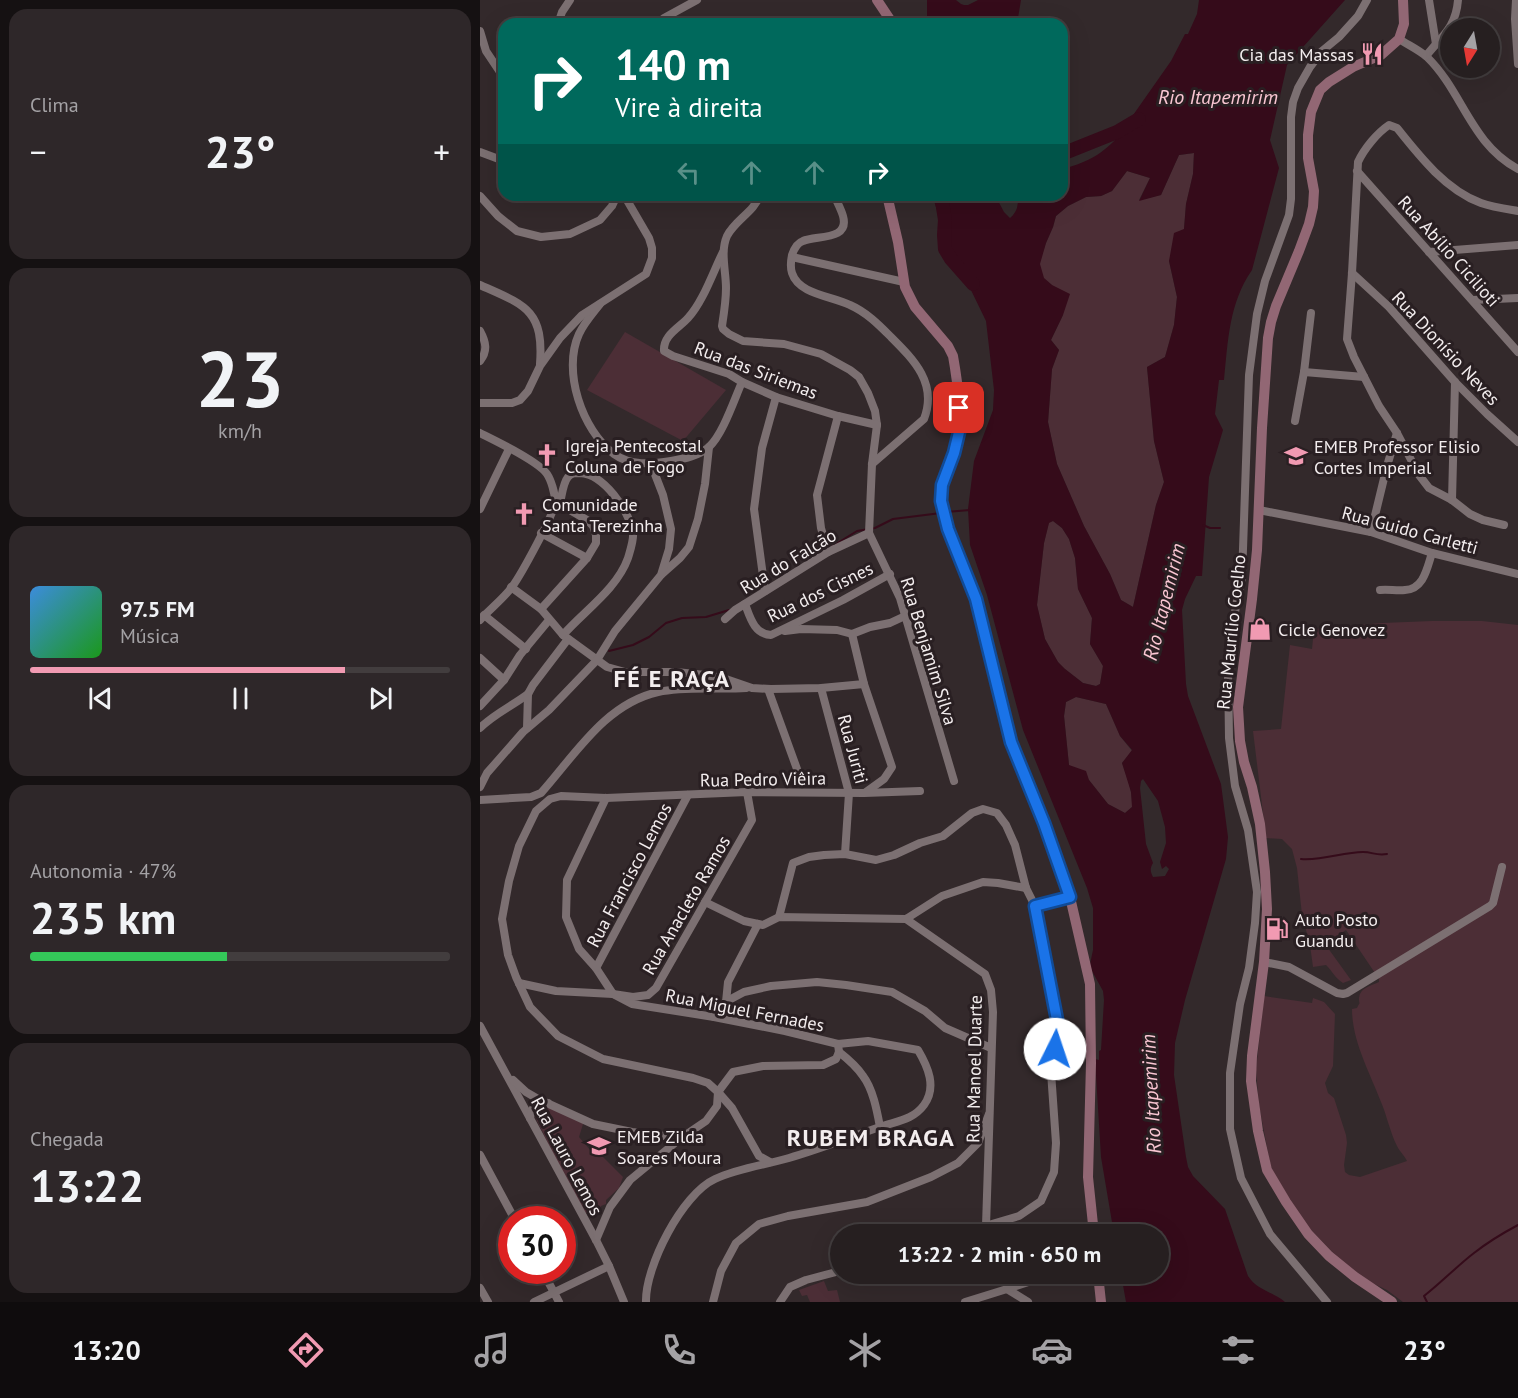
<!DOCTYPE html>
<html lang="pt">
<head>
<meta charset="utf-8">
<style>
	body { margin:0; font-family:"PT Sans",sans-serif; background:#2e2729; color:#f1f3f6; height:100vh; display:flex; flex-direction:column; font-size:22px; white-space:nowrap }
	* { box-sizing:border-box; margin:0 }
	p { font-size:20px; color:#a4a2a5 }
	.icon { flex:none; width:33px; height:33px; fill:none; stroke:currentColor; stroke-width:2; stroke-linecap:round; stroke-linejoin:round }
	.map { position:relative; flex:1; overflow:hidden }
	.drawer { display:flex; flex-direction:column; gap:9px; padding:9px; background:#151112; width:480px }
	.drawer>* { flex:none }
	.guide { position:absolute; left:18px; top:18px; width:570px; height:183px; border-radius:18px; box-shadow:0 6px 24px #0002,0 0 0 2px #423d3e; background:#00695c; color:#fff; overflow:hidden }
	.needle { width:39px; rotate:191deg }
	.fabs { position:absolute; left:960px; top:18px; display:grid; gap:12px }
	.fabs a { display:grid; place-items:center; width:60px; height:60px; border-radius:50%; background:#261f20; box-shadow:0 6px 24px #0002,0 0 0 2px #423d3e; font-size:30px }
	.speed { position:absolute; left:18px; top:1206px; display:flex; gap:12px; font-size:30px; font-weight:700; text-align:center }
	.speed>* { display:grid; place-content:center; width:78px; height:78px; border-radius:50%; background:#261f20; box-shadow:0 6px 24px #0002,0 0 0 2px #423d3e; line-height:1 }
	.speed .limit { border:9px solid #d22; background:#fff; color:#111 }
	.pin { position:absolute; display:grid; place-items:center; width:51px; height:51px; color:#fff; margin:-26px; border-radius:12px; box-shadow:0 3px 9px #0006 }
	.me { position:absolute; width:66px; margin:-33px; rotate:4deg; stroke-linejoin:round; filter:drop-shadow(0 0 4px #0008) }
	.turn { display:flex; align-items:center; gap:21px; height:126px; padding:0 18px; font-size:27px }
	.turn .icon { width:78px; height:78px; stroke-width:2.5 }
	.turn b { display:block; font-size:42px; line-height:51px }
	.lanes { display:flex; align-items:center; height:57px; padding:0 18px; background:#0003; justify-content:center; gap:30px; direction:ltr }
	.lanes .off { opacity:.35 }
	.big { font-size:45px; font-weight:700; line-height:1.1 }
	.drawer .card { flex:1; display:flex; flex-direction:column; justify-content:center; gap:9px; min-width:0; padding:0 21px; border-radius:18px; background:#2e2729 }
	.drawer .dial { align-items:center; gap:0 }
	.dial b { font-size:78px; line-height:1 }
	.song { display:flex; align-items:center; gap:18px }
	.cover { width:72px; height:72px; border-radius:9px; background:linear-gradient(135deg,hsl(210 70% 55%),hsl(120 70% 35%)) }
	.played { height:6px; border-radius:3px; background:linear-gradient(90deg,#f19ab2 75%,#423d3e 75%) }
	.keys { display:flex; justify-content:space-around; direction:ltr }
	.heat { display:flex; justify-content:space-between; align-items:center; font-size:33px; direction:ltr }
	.charge { height:9px; border-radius:4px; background:linear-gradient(90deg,#34c759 47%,#423d3e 0) }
	.trip { position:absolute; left:350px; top:1224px; width:339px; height:60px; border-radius:30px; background:#261f20; box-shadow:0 6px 24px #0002,0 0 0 2px #423d3e; font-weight:700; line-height:60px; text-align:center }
	.tabs { display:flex; height:96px; justify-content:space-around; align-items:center; background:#0f0c0d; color:#a4a2a5 }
	.tabs .icon { width:42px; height:42px }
	.tabs .current { color:#f19ab2 }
	.tabs b { font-size:27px; color:#f1f3f6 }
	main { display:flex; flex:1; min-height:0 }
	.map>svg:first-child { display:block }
	.green { fill:#4c2e36 }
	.water { fill:#350b1a; fill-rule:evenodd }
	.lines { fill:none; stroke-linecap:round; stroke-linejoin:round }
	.stream { stroke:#350b1a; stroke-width:2 }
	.river { stroke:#350b1a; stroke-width:14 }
	.street { stroke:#7c7072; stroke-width:8 }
	.secondary { stroke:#926774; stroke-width:10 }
	.route-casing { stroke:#114b97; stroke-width:15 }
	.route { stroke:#1a73e8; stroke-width:10 }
	.labels { text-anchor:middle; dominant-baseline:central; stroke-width:6; stroke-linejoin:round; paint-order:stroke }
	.poi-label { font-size:18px; fill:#f3edee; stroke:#291f22; text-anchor:start }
	.street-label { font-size:18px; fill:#f3edee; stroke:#291f22 }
	.water-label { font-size:20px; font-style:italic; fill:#f9c6d2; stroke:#291f22 }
	.district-label { font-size:24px; font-weight:bold; letter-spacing:1.5px; fill:#f3edee; stroke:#291f22 }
</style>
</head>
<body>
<main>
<section class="drawer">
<div class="card"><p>Clima</p>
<div class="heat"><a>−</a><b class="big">23°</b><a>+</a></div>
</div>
<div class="card dial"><b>23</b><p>km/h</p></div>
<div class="card">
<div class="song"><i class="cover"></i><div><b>97.5 FM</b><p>Música</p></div></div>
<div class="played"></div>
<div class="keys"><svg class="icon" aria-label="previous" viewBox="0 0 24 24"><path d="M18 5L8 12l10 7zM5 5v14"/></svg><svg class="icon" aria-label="pause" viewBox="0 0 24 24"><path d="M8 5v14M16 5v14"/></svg><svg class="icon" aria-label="next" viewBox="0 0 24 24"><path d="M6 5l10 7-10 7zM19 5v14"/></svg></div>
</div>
<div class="card"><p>Autonomia · 47%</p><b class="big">235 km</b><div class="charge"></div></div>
<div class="card"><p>Chegada</p><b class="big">13:22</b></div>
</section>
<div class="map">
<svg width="1038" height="1302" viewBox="0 0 1038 1302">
	<rect width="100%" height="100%" fill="#33292b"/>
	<g class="green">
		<polygon points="714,153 713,174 706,204 704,229 689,261 697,297 694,325 685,357 667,367 674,441 684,482 676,505 653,607 641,600 630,574 604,526 577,464 568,422 572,369 579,350 571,340 583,315 572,285 563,278 559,264 566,243 573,227 576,216 588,206 606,197 621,196 632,191 647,171 670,178 659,200 681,195 699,155"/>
		<polygon points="145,332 246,390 203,441 107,390"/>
		<polygon points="573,521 582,528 589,539 595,558 598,589 612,618 610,644 623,666 620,684 616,686 603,683 585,669 578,662 565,639 557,605 564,543 569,522"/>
		<path d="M952 621H1002L1038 625V1302H923L907 1290 892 1283 861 1261 826 1225 794 1175 790 1163 779 1105 776 1070 784 996 832 1003 833 998 844 1002 855 1014 853 1066 845 1083 848 1093 854 1098 866 1135 867 1143 864 1165 865 1172 869 1175 880 1177 927 1161C925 1156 920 1152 917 1146 910 1132 907 1116 901 1102 890 1073 872 1041 872 1009L877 1008C881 1000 879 1006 879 998 880 988 890 986 899 982V979L866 930 845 944 871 980 863 983C855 978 853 972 846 965L833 967 830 945 822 915 817 868 812 849 802 839 786 838 773 731 801 729 810 645 832 649 834 629 902 623Z"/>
		<path d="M596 697 626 704 640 736 652 751 642 763C647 778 653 791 652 807L645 813 628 804 609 780 589 765 584 716 586 702Z"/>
		<polygon points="57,1106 68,1106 104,1121 99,1137 116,1157 121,1155 143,1177 139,1188 126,1200 126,1204 121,1206 120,1213 108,1215 101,1207 99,1206 56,1119 55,1114"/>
		<polygon points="344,1281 348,1291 357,1290 360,1302 330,1302 327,1295 322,1296 319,1290"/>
	</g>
	<g class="water">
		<polygon points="447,0 476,0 481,4 484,5 488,5 498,0 541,0 537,24 447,24"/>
		<path d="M719 0H865L807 65 790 140 799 168 772 270C749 303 748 341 744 380H739L735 414 743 430 729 477 722 576H716L705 599 702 610 706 684 708 696 741 784 748 837 746 859 705 1000 695 1043 694 1075 706 1157 708 1167 713 1176 745 1209 768 1276C778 1291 792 1291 805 1302H646L641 1274H678V1234H634L621 1157 615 1059 619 1060V1051L621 1050 624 1000 623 991 612 971 610 964 613 950V908L607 888 543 730 507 595 490 545 488 509 494 461 513 410 514 390 506 321 472 251 459 216 453 198V195H515L524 212 530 218C538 211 538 205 538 195H582V169C605 163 620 156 637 138L691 61 705 34H708L717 14ZM714 153 713 174 706 204 704 229 694 233 689 261 697 297 694 325 685 357 667 367 674 441 684 482 676 505 653 607 641 600 630 574 604 526 577 464 568 422 572 369 579 350 571 340 583 315 590 294 572 285 564 278 560 264 566 243 573 227 576 216 588 206 606 197 621 196 632 191 647 171 670 178 659 201 681 195 699 155ZM573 521 582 528 589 539 595 558 598 589 612 618 610 644 623 666 620 684 616 686 603 683 585 669 578 662 565 639 557 605 564 543 569 523ZM596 697 626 704 640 736 652 750 642 763 651 792 652 807 645 813 628 804 609 780 606 771 589 765 584 716 586 702ZM663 779 678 801 685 827 686 843 680 862 682 869 686 866 689 869 685 876 673 877C670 871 670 868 673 863L666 844 660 788 661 781Z"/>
	</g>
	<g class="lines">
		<g class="stream">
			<polyline points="466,512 490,510"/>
			<polyline points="723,525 730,528 740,528"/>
			<polyline points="351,547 377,531 395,528 413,519 461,513"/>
			<polyline points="129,651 153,645 169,637 186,623 202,618 226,617 249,610"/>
			<path d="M821 859C842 861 863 852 883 852 893 852 896 856 907 854"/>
			<path d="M947 1302 944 1296C962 1282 977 1266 994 1253 1008 1242 1023 1233 1038 1225"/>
		</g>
		<g class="river">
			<polyline points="582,154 637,132 659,119"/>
			<polyline points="461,195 465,220 464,235 465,249 471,259 493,284"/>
		</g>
		<g class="street">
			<polyline points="949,0 956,44"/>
			<polyline points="1036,0 1035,19 1038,64"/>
			<polyline points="78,24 82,12 90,0"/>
			<polyline points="177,24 184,18 217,0"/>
			<polyline points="0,31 6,51 24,78"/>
			<path d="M919 39C928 45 939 50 947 57 983 92 990 143 1038 169"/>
			<path d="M946 56C962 36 976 27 978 0"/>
			<polyline points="0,152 24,161"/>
			<polyline points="877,171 1038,352"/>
			<path d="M280 195C274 212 255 220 247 236 240 252 246 271 246 288 246 301 244 313 242 326L243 329 249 334 263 341 304 344 341 354 370 370 379 377 388 393 395 411 397 425 392 464 389 533 420 598 474 781"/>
			<path d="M354 195C357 202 361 209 363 216 370 241 336 235 323 241 317 243 314 249 312 255 311 260 310 267 312 273 319 295 353 296 370 305 386 312 398 324 410 336 433 359 458 383 444 419L392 464"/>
			<polyline points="0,196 18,216 37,231 61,237 90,234 120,220 132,206 137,195"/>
			<path d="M243 252C233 272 223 302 208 318 199 328 183 335 184 351L193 356 249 374 262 382 296 397 358 416 397 425"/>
			<polyline points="949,252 1038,245"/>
			<polyline points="312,257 424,282"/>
			<polyline points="872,273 909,307 975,382 1007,414 1038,442"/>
			<path d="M0 285C45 305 64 310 60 364"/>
			<polyline points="993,300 1038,298"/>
			<path d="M120 304C113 313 104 323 99 334 82 371 102 430 134 454 150 466 172 464 191 461 203 459 219 456 229 447 243 434 254 400 262 382"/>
			<path d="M0 331C6 342 8 351 0 361"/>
			<polyline points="824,372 884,377"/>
			<polyline points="0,403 32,403 40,400 48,391 60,366 80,338 102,315 166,274 172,258 172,248 169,238 144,195"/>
			<polyline points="815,421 824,372 831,313"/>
			<path d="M0 433C16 441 58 461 67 474 71 480 75 493 75 501 76 512 40 576 32 587 23 599 10 609 0 620"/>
			<polyline points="972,500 975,382"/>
			<path d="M80 503C82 495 83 483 88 477 92 473 95 473 100 473 124 474 148 510 153 532 154 540 150 551 148 558 137 589 104 611 83 635"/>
			<polyline points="0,509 29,449"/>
			<polyline points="779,510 891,532 952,553 1038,574"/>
			<path d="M1024 525 1003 520 990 514 972 500 949 488 939 475 917 433 899 406 874 357 867 339 872 273 878 162C884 149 897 133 909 125L917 128C940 157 966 190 1001 203 1012 207 1026 209 1038 211"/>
			<polyline points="891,532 907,466 917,433"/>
			<polyline points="61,533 107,558"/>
			<polyline points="348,552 341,528 337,495 358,416"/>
			<polyline points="182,574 200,558 209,547 218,519 225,484 229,447"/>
			<polyline points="31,587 61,609 83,635 127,667 145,672 196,672 225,675 243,678 272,688 291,689 341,688 384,684"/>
			<path d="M900 590C908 589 917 591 925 590 944 589 947 568 952 553"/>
			<polyline points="285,591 274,509 282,448 296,397"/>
			<path d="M265 604C270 617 274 634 291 635L363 600 410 574"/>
			<polyline points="61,609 107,558 116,543 116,535 113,526 107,520 76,502"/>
			<polyline points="4,615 46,649"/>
			<polyline points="245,619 255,610 348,552 389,533"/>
			<polyline points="305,631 321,629 357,630 372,634 390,627 410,623 425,616"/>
			<polyline points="372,634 384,684 412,767 404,779 386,792"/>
			<polyline points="0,658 24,680"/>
			<polyline points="341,688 369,793 365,854"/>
			<polyline points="288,689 321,780"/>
			<polyline points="0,706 24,680 40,655 69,620"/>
			<path d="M0 728C14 714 32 706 48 694"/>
			<polyline points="47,728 48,694 53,685 88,639"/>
			<polyline points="0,787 7,773 43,732 69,710 117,660 135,631 181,575 189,549 191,529 183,495 171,464"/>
			<path d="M126 798 87 880 86 917 99 949 116 968 133 994 152 1004 234 1017 305 1031 358 1044 388 1041 438 1050C448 1067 457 1087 444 1105 433 1120 417 1121 400 1127 370 1137 340 1149 309 1158 285 1165 258 1168 235 1179 202 1194 165 1267 166 1302"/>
			<path d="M0 800 51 797 61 793C95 755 125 704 178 692 207 686 237 690 266 688"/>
			<polyline points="225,902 264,921 283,925 299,917 426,919 462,896 503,882 518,883 546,888"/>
			<polyline points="555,906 590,897"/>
			<polyline points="299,917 313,863 329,857 344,855 365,854 396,860 414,855 440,843 463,836 492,813 503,809 517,813 526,825 535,845 546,888 555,906 578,1025 571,1072 576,1143 574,1172 561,1201 539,1216 478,1234"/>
			<polyline points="426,919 505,974 511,990 513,1012 506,1226"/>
			<polyline points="784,962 809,967 857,993 863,994 867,993 1010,906 1013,903 1022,867"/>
			<polyline points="116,968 208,795"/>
			<polyline points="39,983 76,991 133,994 153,997 168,995 176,988 272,820 267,792"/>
			<polyline points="246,1002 248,982 278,924"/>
			<polyline points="234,1017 235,1009 249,1000 264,992 291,986 337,982 366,985 412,992 445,1011 465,1028 511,1048"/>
			<polyline points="0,1026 116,1240 129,1266 144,1302"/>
			<path d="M359 1052C368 1059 377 1067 383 1076 393 1089 397 1111 400 1127"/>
			<polyline points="33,1080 46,1092 58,1099 113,1124 152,1132 201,1138"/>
			<path d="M50 1118C52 1105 55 1104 68 1103"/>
			<polyline points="0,1155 35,1220"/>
			<polyline points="290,1162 279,1156 252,1108 238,1092 228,1083 213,1078 123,1059 78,1036 50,1007 36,977 28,955 22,919 29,881 39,846 56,811 70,799 81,796 126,798 267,792 384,793 440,791"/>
			<polyline points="116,1240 130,1207 150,1180 201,1138 226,1121 237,1106 238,1092 253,1072 283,1066 343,1065 356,1059 359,1052 358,1044"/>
			<polyline points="62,1270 79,1302"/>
			<polyline points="0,1288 8,1302"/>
			<polyline points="527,1289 548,1302"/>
			<polyline points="54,1302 129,1266"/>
			<polyline points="233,1302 241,1271 256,1243 279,1224 308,1216 387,1202 451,1177 478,1163 498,1143 509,1114"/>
			<polyline points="300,1302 310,1287 326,1280 360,1271"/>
			<polyline points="485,1302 527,1289 573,1274"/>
			<polyline points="847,1302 790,1234 761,1178 750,1129 750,1073 760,1004 769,968 775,923 777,892 768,830 755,786 749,738 748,668 756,605 762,578 769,375 777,314 785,281 809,215 811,199 811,117 813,102 818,88 830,67 842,51 859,37 878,16 887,0"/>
		</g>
		<g class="secondary">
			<polyline points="397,0 413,24"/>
			<polyline points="407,195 418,242 425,287 435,307 468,346 473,356 475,368 478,389 480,428 461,494 461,501 468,529 496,599 531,742 564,823 590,897 610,984 611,1063 608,1177 614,1234"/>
			<polyline points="618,1274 621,1302"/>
			<polyline points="912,1302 875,1277 849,1256 828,1234 806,1202 787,1170 778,1131 771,1081 772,1056 784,962 787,909 785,872 780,824 772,787 764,762 760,741 758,707 772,599 777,550 782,428 788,338 791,322 796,306 819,251 829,224 833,207 834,191 828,158 828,135 831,112 840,90 849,82 873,67 901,55 919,39 924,24 923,0"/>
		</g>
	</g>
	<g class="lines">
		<g class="route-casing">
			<polyline id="route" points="479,408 480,428 474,453 462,485 461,501 468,529 496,599 531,742 564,823 590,897 555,906 578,1025 575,1049"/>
		</g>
		<use href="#route" class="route"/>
	</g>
	<defs>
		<g id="restaurant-bare" transform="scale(1.8)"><path d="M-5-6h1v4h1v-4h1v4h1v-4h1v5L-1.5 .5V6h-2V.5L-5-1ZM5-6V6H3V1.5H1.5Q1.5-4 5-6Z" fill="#f19ab2" stroke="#291f22" stroke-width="2.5" paint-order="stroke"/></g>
		<g id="church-bare" transform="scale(1.8)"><path d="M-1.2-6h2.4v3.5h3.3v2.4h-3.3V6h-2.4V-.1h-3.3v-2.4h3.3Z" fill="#f19ab2" stroke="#291f22" stroke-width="2.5" paint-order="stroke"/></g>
		<g id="school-bare" transform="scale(1.8)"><path d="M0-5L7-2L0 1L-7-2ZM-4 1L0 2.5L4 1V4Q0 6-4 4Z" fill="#f19ab2" stroke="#291f22" stroke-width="2.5" paint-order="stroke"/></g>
		<g id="shop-bare" transform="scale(1.8)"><path d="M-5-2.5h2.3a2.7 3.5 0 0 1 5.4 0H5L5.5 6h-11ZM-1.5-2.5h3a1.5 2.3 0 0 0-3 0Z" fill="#f19ab2" stroke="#291f22" stroke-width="2.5" paint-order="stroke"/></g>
		<g id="fuel-bare" transform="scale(1.8)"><path d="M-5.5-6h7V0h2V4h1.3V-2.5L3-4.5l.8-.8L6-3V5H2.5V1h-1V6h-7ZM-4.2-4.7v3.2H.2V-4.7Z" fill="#f19ab2" stroke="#291f22" stroke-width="2.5" paint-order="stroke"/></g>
	</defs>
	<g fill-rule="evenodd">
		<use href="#restaurant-bare" x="892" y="54"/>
		<use href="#church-bare" x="67" y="455"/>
		<use href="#school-bare" x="816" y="456"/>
		<use href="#church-bare" x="44" y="514"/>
		<use href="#shop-bare" x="780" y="629"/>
		<use href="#fuel-bare" x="797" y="929"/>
		<use href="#school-bare" x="119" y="1146"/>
	</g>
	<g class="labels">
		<g class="poi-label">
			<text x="874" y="54" text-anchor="end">Cia das Massas</text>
			<text x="85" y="445">Igreja Pentecostal<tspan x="85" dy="21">Coluna de Fogo</tspan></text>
			<text x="834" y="446">EMEB Professor Elisio<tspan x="834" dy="21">Cortes Imperial</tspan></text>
			<text x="62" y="504">Comunidade<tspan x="62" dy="21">Santa Terezinha</tspan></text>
			<text x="798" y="629">Cicle Genovez</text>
			<text x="815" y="919">Auto Posto<tspan x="815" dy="21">Guandu</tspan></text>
			<text x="137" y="1136">EMEB Zilda<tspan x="137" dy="21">Soares Moura</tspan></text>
		</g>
		<g class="street-label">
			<text transform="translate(969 251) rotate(48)">Rua Abílio Cicilioti</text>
			<text transform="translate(966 348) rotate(47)">Rua Dionísio Neves</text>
			<text transform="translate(276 370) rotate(21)">Rua das Siriemas</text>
			<text transform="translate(930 530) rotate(15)">Rua Guido Carletti</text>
			<text transform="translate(308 561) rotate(-31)">Rua do Falcão</text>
			<text transform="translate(340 592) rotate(-26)">Rua dos Cisnes</text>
			<text transform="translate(751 632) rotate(-84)">Rua Maurílio Coelho</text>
			<text transform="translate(449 651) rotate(73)">Rua Benjamim Silva</text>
			<text transform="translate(373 749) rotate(75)">Rua Juriti</text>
			<text transform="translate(283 779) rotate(-1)">Rua Pedro Viêira</text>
			<text transform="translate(149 875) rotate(-62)">Rua Francisco Lemos</text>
			<text transform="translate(206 905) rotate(-60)">Rua Anacleto Ramos</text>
			<text transform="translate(265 1010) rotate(11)">Rua Miguel Fernades</text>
			<text transform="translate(494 1069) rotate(-89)">Rua Manoel Duarte</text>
			<text transform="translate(87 1156) rotate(62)">Rua Lauro Lemos</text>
		</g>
		<g class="water-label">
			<text x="738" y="97">Rio Itapemirim</text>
			<text transform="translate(684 602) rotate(-76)">Rio Itapemirim</text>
			<text transform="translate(671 1094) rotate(-93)">Rio Itapemirim</text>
		</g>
		<g class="district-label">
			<text x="192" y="678">FÉ E RAÇA</text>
			<text x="391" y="1137">RUBEM BRAGA</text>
		</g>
	</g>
</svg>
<div class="fabs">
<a><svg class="needle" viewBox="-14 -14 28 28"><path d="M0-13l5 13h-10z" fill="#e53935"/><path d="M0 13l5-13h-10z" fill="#a4a2a5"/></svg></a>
</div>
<div class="speed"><div class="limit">30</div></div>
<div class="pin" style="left:479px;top:408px;background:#d93025"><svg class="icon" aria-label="arrive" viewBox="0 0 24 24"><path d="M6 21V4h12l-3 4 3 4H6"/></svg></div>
<svg class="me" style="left:575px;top:1049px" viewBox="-20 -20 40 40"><circle r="19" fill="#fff"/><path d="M0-13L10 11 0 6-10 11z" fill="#1a73e8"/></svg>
<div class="trip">13:22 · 2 min · 650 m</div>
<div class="guide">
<div class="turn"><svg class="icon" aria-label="right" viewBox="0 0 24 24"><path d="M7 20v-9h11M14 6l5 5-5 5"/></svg><div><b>140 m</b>Vire à direita</div></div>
<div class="lanes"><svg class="icon off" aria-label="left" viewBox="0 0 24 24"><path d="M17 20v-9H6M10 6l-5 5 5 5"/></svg><svg class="icon off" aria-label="ahead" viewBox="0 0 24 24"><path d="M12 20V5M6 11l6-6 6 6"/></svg><svg class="icon off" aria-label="ahead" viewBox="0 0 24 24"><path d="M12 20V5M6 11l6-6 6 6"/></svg><svg class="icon" aria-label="right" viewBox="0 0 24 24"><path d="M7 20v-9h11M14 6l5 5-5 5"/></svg></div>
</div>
</div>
</main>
<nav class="tabs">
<b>13:20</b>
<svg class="icon current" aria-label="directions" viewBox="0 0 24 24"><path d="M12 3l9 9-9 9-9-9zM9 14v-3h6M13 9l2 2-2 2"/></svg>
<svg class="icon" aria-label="music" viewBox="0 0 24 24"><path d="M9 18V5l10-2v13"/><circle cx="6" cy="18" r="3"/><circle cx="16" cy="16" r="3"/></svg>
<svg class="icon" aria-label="phone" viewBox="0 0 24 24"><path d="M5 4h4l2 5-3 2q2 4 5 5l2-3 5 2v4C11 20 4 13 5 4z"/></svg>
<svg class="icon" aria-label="climate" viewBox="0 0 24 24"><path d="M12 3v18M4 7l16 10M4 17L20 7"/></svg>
<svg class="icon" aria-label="car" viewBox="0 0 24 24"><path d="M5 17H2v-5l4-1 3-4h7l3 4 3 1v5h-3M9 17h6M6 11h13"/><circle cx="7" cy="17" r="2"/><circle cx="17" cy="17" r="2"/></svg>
<svg class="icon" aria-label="filters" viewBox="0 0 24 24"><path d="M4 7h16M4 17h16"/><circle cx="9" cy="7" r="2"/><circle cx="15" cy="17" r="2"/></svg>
<b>23°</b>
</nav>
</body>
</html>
